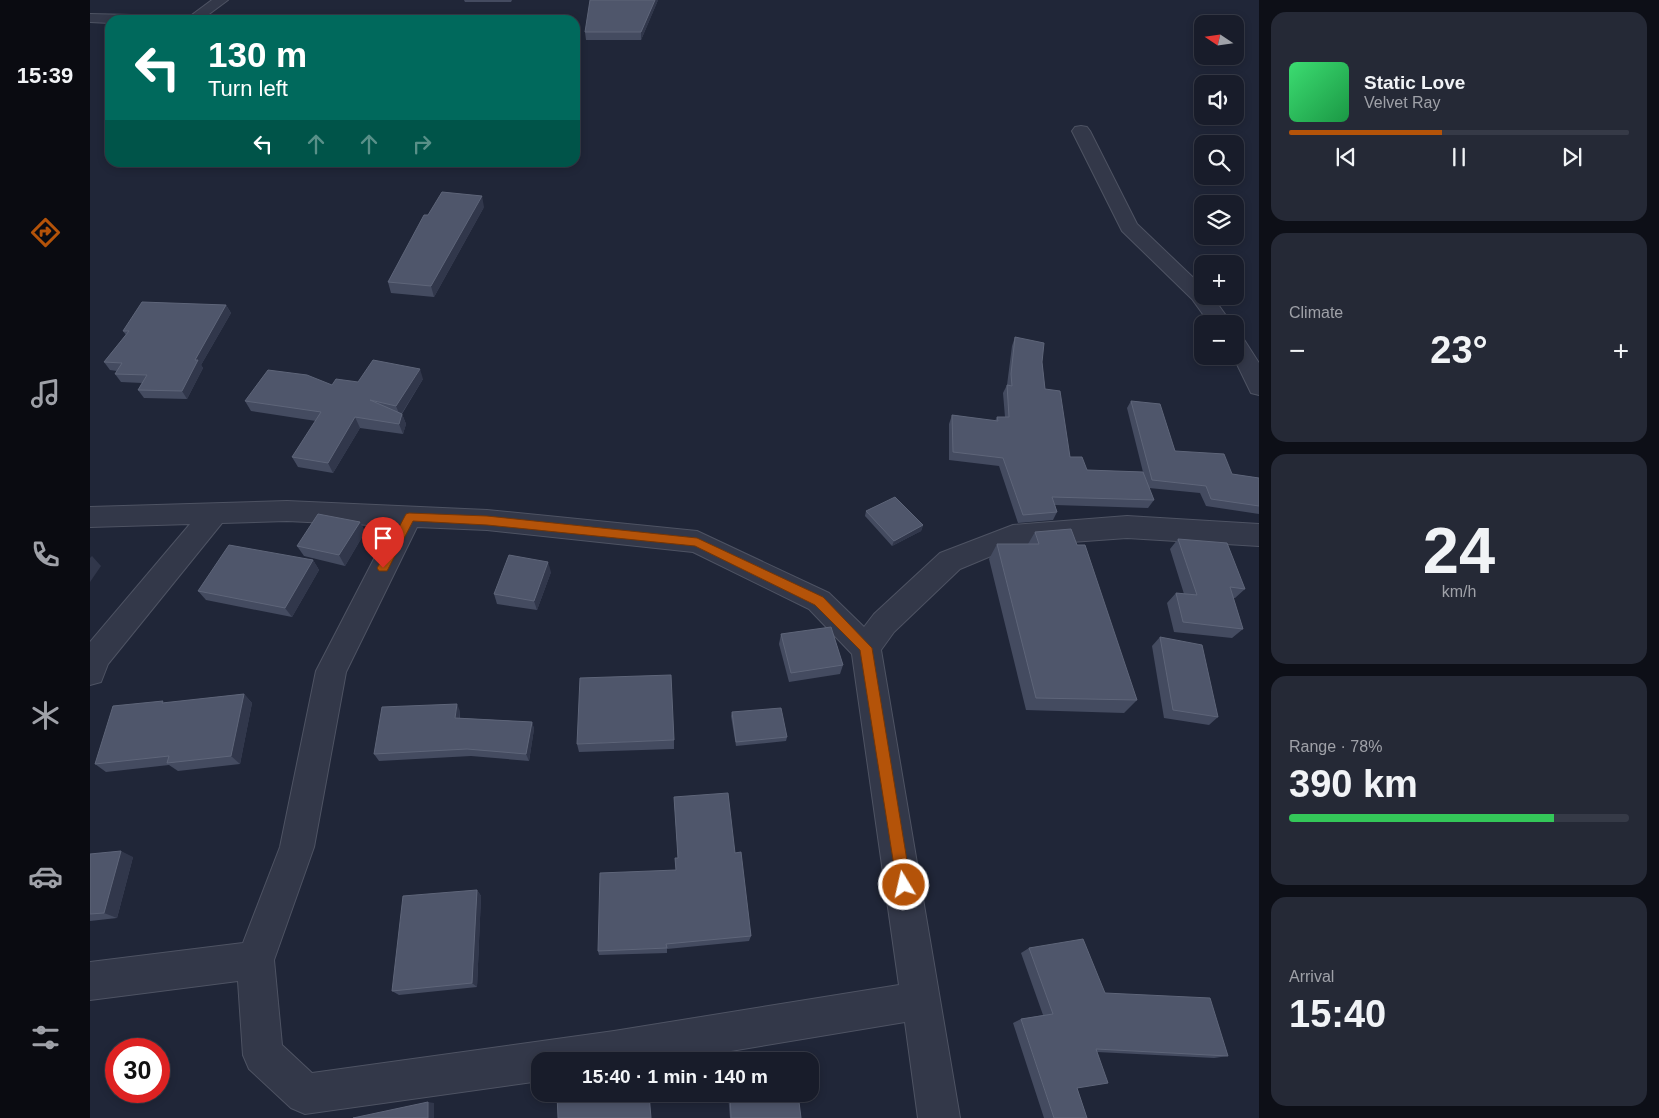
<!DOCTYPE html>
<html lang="en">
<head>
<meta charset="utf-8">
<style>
	body { margin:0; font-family:Helvetica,sans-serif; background:#252936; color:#f1f3f6; height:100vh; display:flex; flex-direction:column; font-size:19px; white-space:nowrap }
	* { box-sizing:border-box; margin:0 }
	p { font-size:16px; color:#9fa1a8 }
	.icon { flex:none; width:28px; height:28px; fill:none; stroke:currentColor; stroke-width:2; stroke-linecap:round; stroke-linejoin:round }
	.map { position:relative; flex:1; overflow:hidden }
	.details { display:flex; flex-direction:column; gap:12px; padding:12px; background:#0d0f17; width:400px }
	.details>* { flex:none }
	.top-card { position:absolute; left:15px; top:15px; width:475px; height:152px; border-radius:15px; box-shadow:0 2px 8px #0003,0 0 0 1px #363a47; background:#00695c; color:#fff; overflow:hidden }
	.needle { width:32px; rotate:283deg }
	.fabs { position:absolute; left:1104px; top:15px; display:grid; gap:10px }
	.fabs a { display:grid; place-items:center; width:50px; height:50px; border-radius:10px; background:#181c2a; box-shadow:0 2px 8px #0003,0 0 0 1px #363a47; font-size:25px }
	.speed { position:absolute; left:15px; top:1038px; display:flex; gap:10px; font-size:25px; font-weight:700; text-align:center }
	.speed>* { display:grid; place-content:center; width:65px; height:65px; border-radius:50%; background:#181c2a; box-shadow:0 2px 8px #0003,0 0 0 1px #363a47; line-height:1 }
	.speed .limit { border:8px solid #d22; background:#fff; color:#111 }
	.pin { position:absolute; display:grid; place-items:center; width:42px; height:42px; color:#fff; margin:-51px -21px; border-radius:50% 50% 50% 0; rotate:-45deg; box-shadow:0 0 5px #0007 }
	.pin .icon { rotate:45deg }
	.me { position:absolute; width:55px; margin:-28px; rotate:351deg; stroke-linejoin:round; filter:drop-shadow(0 0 4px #0008) }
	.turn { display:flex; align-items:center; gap:18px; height:105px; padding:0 20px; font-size:22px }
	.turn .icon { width:65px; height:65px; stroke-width:2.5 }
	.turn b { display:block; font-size:35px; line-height:42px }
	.lanes { display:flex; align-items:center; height:48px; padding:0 20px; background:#0003; justify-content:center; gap:25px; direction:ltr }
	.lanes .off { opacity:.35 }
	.big { font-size:38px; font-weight:600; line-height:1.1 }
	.details .widget { flex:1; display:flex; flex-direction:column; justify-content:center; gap:8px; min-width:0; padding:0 18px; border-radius:15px; background:#252936 }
	.details .dial { align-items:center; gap:0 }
	.dial b { font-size:65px; line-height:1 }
	.song { display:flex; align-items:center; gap:15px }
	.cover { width:60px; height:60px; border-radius:8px; background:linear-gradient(135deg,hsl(140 70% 55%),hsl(140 70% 35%)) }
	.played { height:5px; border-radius:2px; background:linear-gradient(90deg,#b45309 45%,#363a47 45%) }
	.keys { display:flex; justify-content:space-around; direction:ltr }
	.heat { display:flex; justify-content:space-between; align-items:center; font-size:28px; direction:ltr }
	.charge { height:8px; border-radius:4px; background:linear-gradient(90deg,#34c759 78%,#363a47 0) }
	.trip { position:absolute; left:441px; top:1052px; width:288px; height:50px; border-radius:15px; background:#181c2a; box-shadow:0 2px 8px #0003,0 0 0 1px #363a47; font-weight:600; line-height:50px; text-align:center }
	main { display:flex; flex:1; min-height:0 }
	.dock { display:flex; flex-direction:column; width:90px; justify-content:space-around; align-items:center; background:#0a0b11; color:#9fa1a8 }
	.dock .icon { width:35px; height:35px }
	.dock .active { color:#b45309 }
	.dock b { font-size:22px; color:#f1f3f6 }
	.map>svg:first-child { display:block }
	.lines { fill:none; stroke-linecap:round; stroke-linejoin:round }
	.street-casing { stroke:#4e5363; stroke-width:2 }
	.street { fill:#333849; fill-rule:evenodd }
	.wall { fill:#444b60 }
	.shaded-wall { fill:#31374b }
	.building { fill:#4f566b; stroke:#5e6579 }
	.route { fill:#b45309; stroke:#753606 }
</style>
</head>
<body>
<main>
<nav class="dock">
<b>15:39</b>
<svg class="icon active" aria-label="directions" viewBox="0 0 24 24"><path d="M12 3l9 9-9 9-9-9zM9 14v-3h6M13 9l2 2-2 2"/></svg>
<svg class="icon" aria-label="music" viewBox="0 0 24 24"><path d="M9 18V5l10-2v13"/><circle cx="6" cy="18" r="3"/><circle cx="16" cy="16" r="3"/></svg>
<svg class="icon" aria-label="phone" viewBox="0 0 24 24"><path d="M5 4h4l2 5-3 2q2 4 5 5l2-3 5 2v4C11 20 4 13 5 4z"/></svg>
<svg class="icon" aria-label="climate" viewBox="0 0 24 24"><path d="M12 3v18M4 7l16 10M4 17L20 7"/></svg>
<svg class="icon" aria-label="car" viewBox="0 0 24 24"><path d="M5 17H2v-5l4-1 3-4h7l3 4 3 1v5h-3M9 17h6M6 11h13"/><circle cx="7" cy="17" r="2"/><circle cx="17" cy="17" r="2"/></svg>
<svg class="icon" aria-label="filters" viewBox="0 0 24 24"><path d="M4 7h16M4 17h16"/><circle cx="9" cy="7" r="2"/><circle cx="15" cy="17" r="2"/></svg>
</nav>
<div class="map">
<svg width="1169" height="1118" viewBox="0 0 1169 1118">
	<rect width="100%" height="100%" fill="#202638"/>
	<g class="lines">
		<g class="street-casing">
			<g id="street">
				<polygon points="122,0 138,0 111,20 95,20"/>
				<polygon points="0,14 83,16 88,17 90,20 20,20 20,23 0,22"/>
				<polygon points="991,126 997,127 1000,131 1047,224 1112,286 1112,296 1122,296 1142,324 1120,324 1102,299 1032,231 982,131 985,127"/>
				<polygon points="1145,336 1153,338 1169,363 1169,395 1161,393 1143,356 1145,356"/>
				<path d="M197 501 397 510 607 531 739 593 774 627 784 614 850 553 923 525 1037 516 1169 524V546L1037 538 925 546 870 569 804 632 791 650 870 1118H828L815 1022 581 1061H450V1081L215 1114 201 1108 159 1069 153 1055 148 981 0 1000V962L153 943 190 847 226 671 301 526 197 521 132 523 18 664 11 682 0 685V642L100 524 0 527V507ZM327 527 397 530 603 552 719 609 762 654 809 985 524 1031 222 1073 192 1045 184 960 224 847 256 672Z"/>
			</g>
		</g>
		<use href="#street" class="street"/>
	</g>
	<g class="wall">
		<polygon points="374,0 422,0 421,2 375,2"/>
		<polygon points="568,0 551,40 496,40 495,32"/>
		<polygon points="394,207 344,297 301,293 298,282"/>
		<polygon points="136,305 141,313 111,365 113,368 97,399 54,398 48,390 52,383 31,382 25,374 27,371 20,370 14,362 36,335 33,331"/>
		<polygon points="925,337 952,362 955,389 980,457 997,470 1053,472 1037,408 1041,401 1085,451 1142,474 1169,478 1169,514 1116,506 1110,493 1059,488 1064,500 1058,508 965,505 967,512 963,520 928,523 909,466 859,460 859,424 862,415 905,421 907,417 915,417 913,393 917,385 922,346"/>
		<polygon points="333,379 312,414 316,424 313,434 270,428 243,473 208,467 202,457 226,421 161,411 155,401 242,385 268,382"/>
		<polygon points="776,511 833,525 831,531 802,546 775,516"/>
		<polygon points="270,522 275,532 255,566 214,556 207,546"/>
		<polygon points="945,532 1047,700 1034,713 936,710 899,559 907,544 938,544"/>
		<polygon points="1088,539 1155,589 1145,598 1143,598 1153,629 1142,638 1084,632 1077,603 1086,593 1094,594 1080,549"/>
		<polygon points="223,560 229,570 202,617 116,600 108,591"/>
		<polygon points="461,572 447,610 407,604 404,594"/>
		<polygon points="691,634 753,665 750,674 699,682 689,644"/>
		<polygon points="1070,637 1128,717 1119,725 1074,718 1062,646"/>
		<polygon points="154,694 162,703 150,764 88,771 79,765 16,772 5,764 75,703"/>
		<polygon points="370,711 370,718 442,722 444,729 439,761 381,756 289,761 284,754"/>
		<polygon points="642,712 697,737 696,741 646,746 641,716"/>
		<polygon points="584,740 584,749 489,752 487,744"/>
		<polygon points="584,797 645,853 661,936 659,941 577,949 577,953 509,955 508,951 586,870 585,858 588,858"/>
		<polygon points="0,854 43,857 27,918 0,921"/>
		<polygon points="387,890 391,896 387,987 309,995 302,991"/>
		<polygon points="939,948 1015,993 1138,1056 1124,1058 1007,1052 987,1088 997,1118 954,1118 923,1023 931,1019 953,1015 931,953"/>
		<polygon points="638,1094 708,1094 711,1118 640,1118"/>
	</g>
	<g class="shaded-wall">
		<polygon points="565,0 568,0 551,40 551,32"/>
		<polygon points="392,196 394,207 344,297 341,286"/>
		<polygon points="136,305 141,313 111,365 113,368 97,399 92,391 105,360"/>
		<polygon points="330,369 333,379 310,416 306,406"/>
		<polygon points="312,414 316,424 313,434 309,424"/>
		<polygon points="265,417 270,428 243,473 238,463"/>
		<polygon points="270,522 275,532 255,566 249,555"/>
		<polygon points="833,525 831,531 802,546 804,541"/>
		<polygon points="2,556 11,566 0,582 0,558"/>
		<polygon points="223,560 229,570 202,617 195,608"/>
		<polygon points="458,562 461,572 447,610 444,601"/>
		<polygon points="154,694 162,703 150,764 141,756"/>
		<polygon points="367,704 370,711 369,725 365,718"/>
		<polygon points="442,722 444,729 439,761 436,754"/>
		<polygon points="31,851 43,857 27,918 14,913"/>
		<polygon points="387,890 391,896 387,987 382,983"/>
		<polygon points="338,1102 344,1103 344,1118 338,1118"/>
	</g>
	<g class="building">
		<polygon points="500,0 565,0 551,32 495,32"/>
		<polygon points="352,192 392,196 341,286 298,282 334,215 338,215"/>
		<polygon points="52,302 136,305 105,360 108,360 92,391 48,390 57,375 25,374 32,363 14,362 39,331 33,331"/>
		<polygon points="925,337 954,343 952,362 955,389 970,391 980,457 992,457 997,470 1053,472 1064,500 962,497 967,512 933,515 913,458 863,452 862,415 908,421 907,417 919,417 917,385 922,386 921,374"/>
		<polygon points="283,360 330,369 306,406 280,400 312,414 309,424 265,417 238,463 202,457 231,412 155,401 178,370 217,375 242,385 246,379 268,382"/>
		<polygon points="1041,401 1070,404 1085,451 1134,454 1142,474 1169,478 1169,506 1121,499 1116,486 1062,480"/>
		<polygon points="805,497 833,525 804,541 776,511"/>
		<polygon points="228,514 270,522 249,555 207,546"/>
		<polygon points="981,529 987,545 995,545 1047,700 946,698 907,544 949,544 945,532"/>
		<polygon points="1088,539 1137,543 1155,589 1140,587 1153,629 1093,622 1086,593 1107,595"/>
		<polygon points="139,545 223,560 195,608 108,591"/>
		<polygon points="419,555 458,562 444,601 404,594"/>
		<polygon points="741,627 753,665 701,673 691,634"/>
		<polygon points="1070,637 1112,645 1128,717 1083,710"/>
		<polygon points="581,675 584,740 487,744 490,678"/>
		<polygon points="154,694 141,756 77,763 79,756 5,764 23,706 73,701 72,703"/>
		<polygon points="367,704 365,718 442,722 436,754 377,749 284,754 292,707"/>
		<polygon points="691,708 697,737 646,742 642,712"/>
		<polygon points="638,793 645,853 651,852 661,936 576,944 577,948 508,951 510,873 586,870 585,858 588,858 584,797"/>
		<polygon points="31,851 14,913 0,914 0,854"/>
		<polygon points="387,890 382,983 302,991 313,896"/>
		<polygon points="993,939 1015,993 1120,998 1138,1056 1006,1049 1018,1083 987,1088 997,1118 964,1118 931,1019 963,1014 939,948"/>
		<polygon points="467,1094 559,1094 561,1118 468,1118"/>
		<polygon points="640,1094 708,1094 711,1118 641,1118"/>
		<polygon points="338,1102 338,1118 263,1118"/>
	</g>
	<polygon class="route" points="319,513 397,516 607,538 733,597 782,648 821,885 819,890 814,893 809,890 807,885 770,650 725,605 605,546 397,525 323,521 297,571 289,571 287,568 289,565 316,514"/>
</svg>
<div class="fabs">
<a><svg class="needle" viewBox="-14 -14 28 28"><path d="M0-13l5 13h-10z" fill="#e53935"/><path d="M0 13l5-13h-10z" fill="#9fa1a8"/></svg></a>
<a><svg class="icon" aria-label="sound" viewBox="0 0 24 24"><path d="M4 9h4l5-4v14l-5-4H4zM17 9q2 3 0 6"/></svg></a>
<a><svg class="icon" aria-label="search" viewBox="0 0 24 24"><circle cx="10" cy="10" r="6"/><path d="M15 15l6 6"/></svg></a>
<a><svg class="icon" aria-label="layers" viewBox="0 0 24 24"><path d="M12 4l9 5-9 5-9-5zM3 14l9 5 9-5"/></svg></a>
<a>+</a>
<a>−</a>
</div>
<div class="speed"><div class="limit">30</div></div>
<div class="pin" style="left:293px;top:568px;background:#d93025"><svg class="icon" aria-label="arrive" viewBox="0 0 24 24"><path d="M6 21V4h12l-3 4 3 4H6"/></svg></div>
<svg class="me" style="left:814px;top:885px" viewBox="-20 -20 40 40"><circle r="17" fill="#b45309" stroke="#fff" stroke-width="3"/><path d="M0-11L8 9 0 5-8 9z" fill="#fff"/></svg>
<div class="trip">15:40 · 1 min · 140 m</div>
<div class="top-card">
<div class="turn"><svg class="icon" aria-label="left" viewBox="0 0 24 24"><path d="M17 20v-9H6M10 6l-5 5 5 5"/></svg><div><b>130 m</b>Turn left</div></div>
<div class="lanes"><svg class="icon" aria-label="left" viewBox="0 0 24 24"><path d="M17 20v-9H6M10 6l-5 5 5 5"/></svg><svg class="icon off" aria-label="ahead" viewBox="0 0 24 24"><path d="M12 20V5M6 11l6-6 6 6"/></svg><svg class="icon off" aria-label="ahead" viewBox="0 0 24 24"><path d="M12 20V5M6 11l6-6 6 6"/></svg><svg class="icon off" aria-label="right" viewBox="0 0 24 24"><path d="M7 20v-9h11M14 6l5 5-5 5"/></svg></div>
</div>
</div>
<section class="details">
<div class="widget">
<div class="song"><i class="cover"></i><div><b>Static Love</b><p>Velvet Ray</p></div></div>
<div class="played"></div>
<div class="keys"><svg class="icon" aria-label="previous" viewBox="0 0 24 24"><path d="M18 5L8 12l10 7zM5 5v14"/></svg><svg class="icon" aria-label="pause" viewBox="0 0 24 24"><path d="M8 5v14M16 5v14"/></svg><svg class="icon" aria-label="next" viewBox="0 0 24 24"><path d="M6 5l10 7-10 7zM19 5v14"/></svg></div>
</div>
<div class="widget"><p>Climate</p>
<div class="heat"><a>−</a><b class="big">23°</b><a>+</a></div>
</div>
<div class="widget dial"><b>24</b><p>km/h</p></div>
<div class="widget"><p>Range · 78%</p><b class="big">390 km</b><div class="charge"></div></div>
<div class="widget"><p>Arrival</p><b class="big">15:40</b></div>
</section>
</main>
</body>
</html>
